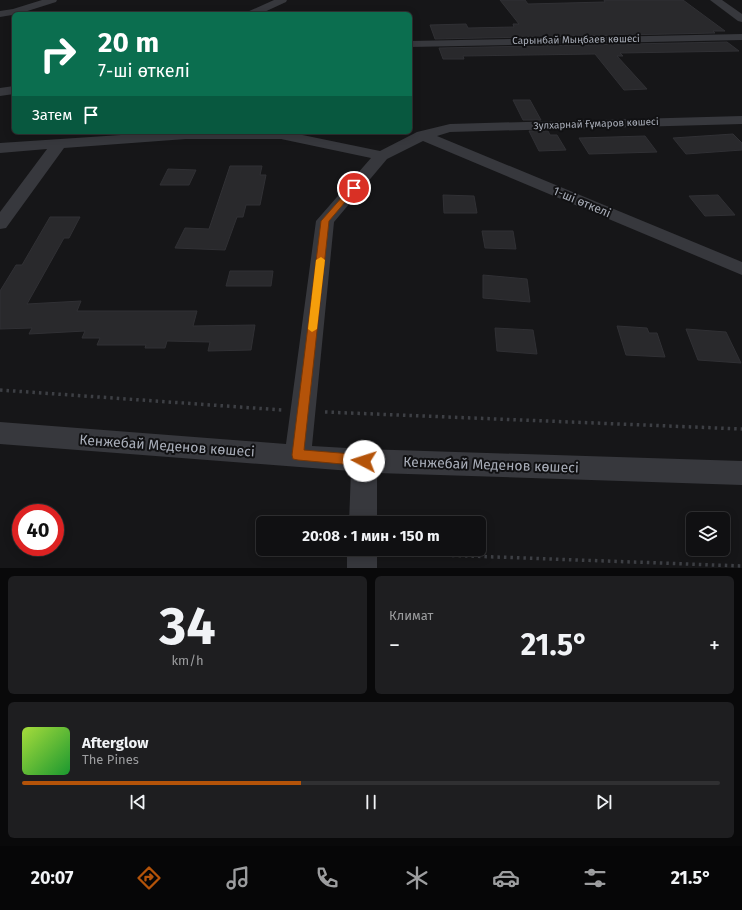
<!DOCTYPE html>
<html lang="ru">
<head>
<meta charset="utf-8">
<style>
	body { margin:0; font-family:"Fira Sans",sans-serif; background:#1e1e20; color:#f1f3f6; height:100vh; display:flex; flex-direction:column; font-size:15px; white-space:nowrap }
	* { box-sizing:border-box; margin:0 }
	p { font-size:13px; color:#9c9d9f }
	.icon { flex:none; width:22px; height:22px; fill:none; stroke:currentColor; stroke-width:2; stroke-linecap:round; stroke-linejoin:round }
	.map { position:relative; height:568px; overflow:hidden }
	.sheet { display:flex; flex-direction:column; gap:8px; padding:8px; background:#09090a; flex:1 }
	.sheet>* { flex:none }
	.hud { position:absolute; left:12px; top:12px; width:400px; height:122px; border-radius:6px; box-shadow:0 2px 10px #0003,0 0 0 1px #303032; background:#0b6e4f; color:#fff; overflow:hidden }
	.buttons { position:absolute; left:686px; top:512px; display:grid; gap:8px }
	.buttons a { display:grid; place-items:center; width:44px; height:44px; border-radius:6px; background:#101012; box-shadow:0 2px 10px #0003,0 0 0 1px #303032; font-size:20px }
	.speed { position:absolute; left:12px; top:504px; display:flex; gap:8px; font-size:20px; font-weight:700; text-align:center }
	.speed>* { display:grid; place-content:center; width:52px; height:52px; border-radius:50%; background:#101012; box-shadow:0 2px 10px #0003,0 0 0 1px #303032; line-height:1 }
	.speed .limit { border:6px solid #d22; background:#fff; color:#111 }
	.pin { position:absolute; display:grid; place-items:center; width:34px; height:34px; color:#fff; margin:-17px; border:2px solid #fff; border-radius:50%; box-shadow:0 1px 4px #0007 }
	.me { position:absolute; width:44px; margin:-22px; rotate:275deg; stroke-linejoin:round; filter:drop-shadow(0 0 3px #0008) }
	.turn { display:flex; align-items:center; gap:14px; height:84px; padding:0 20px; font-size:18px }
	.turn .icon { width:52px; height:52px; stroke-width:2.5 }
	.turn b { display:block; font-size:28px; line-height:34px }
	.then { display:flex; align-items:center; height:38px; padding:0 20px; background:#0003; gap:8px; font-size:15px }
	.big { font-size:30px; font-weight:700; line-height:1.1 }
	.sheet .card { flex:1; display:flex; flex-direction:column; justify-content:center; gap:6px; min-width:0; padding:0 14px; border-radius:6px; background:#1e1e20 }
	.sheet .dial { align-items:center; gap:0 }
	.dial b { font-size:52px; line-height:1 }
	.song { display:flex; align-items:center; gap:12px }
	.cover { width:48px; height:48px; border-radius:6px; background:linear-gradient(135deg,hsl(80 70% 55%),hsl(130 70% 35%)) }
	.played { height:4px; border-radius:2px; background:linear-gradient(90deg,#b45309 40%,#303032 40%) }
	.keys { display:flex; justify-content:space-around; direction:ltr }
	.heat { display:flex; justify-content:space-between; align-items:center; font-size:22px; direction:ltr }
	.sheet .tiles { flex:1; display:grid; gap:8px; grid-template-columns:1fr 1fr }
	.card:last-child { grid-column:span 2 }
	.trip { position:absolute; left:256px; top:516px; width:230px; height:40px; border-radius:6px; background:#101012; box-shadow:0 2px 10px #0003,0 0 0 1px #303032; font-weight:700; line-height:40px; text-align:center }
	.dock { display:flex; height:64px; justify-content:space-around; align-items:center; background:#060607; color:#9c9d9f }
	.dock .icon { width:28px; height:28px }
	.dock .active { color:#b45309 }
	.dock b { font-size:18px; color:#f1f3f6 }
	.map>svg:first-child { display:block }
	.building { fill:#29292c; stroke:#303034 }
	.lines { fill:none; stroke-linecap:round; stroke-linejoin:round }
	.path { stroke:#3d3f44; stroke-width:3.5; stroke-dasharray:2.5 4; stroke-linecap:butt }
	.minor { fill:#37383d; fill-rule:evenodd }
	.route { fill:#b45309; stroke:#753606 }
	.slow { fill:#f59e0b }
	.labels { text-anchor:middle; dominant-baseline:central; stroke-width:4; stroke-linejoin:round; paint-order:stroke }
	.far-street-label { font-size:10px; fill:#a8adb8; stroke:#111113 }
	.street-label { font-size:12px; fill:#a8adb8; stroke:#111113 }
	.near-street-label { font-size:14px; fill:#a8adb8; stroke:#111113 }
</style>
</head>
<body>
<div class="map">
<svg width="742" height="568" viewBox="0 0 742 568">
	<rect width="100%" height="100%" fill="#161618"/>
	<g class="building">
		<polygon points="500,0 525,0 528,4 605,2 604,0 683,0 725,31 713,31 715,33 435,39 430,25 466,24 468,28 514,27 513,24 519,24"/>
		<polygon points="727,42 739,51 620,53 623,56 617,56 647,89 624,90 595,54 463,56 464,59 443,59 439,48"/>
		<polygon points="513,100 530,100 541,120 523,120"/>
		<polygon points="529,131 548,131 550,135 557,135 566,150 539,151"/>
		<polygon points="733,134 742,143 742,150 686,154 673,138"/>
		<polygon points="645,136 657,152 589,154 579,138"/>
		<polygon points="230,166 262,166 260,175 266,175 260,205 246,205 243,217 237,217 225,250 175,248 185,228 209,229"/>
		<polygon points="168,169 196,170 189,185 160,185"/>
		<polygon points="443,195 474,196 477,213 444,213"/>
		<polygon points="718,195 735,215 705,216 689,196"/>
		<polygon points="50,217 80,217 69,238 64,238 27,304 81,301 77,311 197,311 193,326 255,325 251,350 208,351 210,342 167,341 165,348 145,348 146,345 97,345 100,338 82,338 85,331 29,334 32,328 0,329 0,291 16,265 22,265"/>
		<polygon points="482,231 513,231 516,249 485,248"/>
		<polygon points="230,271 273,271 271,286 226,286"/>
		<polygon points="483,275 527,279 530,302 483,298"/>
		<polygon points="617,326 647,328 649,333 657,333 665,357 626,355"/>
		<polygon points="495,328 533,330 537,354 497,351"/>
		<polygon points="686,329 726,332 741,363 698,360"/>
	</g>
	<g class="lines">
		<g class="path">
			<polyline points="0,390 282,410"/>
			<polyline points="325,412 742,429"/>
			<polyline points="387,553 742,566"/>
		</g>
		<g class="minor">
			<polygon points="42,0 57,0 56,2 18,14 0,17 0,11 13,9"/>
			<polygon points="274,0 287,0 286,2 260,14 246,14 247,12"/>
			<polygon points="710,0 722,0 742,14 742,22 738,21"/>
			<polygon points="742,34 742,40 410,47 410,41"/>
			<polygon points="14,86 14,94 0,96 0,88"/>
			<polygon points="742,116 742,124 450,132 437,136 742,262 742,275 423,141 387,159 334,222 312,446 364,449 742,461 742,485 377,473 377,523 349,523 351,471 0,444 0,422 286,444 316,221 371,158 281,139 186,139 64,148 6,228 0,229 0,212 47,149 0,153 0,143 166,132 288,132 380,151 417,132 450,124"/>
			<rect x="347" y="549" width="30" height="19"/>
		</g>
	</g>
	<polygon class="route" points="354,186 357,188 329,221 304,450 364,455 368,457 370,461 368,464 364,466 298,460 293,459 292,455 321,221 351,187"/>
	<polygon class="slow" points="321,257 325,260 317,329 312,332 308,329 316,260"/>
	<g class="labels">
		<g class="far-street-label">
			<text transform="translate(576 40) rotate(-1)">Сарынбай Мыңбаев көшесі</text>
			<text transform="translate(596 124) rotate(-2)">Зулхарнай Ғұмаров көшесі</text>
		</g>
		<g class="street-label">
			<text transform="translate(582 202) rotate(23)">1-ші өткелі</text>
		</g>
		<g class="near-street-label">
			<text transform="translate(167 446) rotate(4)">Кенжебай Меденов көшесі</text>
			<text transform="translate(491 465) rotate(2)">Кенжебай Меденов көшесі</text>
		</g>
	</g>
</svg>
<div class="buttons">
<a><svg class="icon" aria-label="layers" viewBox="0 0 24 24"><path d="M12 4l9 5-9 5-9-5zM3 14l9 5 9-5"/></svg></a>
</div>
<div class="speed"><div class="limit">40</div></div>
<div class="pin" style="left:354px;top:188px;background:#d93025"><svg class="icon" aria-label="arrive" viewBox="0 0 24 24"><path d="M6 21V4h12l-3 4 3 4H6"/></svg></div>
<svg class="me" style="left:364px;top:461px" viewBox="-20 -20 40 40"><circle r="19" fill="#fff"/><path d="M0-13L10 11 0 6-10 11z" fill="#b45309"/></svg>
<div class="trip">20:08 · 1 мин · 150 m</div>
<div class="hud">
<div class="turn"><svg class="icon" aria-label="right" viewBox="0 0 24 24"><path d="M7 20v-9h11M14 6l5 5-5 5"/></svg><div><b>20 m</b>7-ші өткелі</div></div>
<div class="then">Затем<svg class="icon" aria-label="arrive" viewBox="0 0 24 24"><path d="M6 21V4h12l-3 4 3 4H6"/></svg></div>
</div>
</div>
<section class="sheet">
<div class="tiles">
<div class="card dial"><b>34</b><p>km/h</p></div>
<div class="card"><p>Климат</p>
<div class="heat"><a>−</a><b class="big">21.5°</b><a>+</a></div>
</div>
<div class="card">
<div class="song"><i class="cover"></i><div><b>Afterglow</b><p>The Pines</p></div></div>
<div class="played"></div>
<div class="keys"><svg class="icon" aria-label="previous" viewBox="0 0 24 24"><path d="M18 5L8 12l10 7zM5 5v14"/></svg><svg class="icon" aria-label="pause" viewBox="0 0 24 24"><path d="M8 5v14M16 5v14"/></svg><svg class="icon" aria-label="next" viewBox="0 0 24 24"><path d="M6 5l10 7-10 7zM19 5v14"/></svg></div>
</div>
</div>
</section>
<nav class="dock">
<b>20:07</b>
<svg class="icon active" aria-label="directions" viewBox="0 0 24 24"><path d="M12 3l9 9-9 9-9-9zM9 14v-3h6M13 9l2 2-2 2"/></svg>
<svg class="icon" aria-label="music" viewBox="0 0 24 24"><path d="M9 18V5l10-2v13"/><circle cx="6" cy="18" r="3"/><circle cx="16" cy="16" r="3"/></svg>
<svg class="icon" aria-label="phone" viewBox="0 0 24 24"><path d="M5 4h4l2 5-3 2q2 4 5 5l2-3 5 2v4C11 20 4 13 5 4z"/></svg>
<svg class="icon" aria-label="climate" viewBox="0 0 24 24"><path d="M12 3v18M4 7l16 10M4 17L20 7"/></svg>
<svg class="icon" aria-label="car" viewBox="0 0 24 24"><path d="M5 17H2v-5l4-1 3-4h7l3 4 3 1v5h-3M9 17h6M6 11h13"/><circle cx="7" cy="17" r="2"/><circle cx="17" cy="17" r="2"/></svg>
<svg class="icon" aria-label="filters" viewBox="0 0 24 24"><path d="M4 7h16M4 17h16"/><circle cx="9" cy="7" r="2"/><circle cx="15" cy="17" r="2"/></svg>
<b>21.5°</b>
</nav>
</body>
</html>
